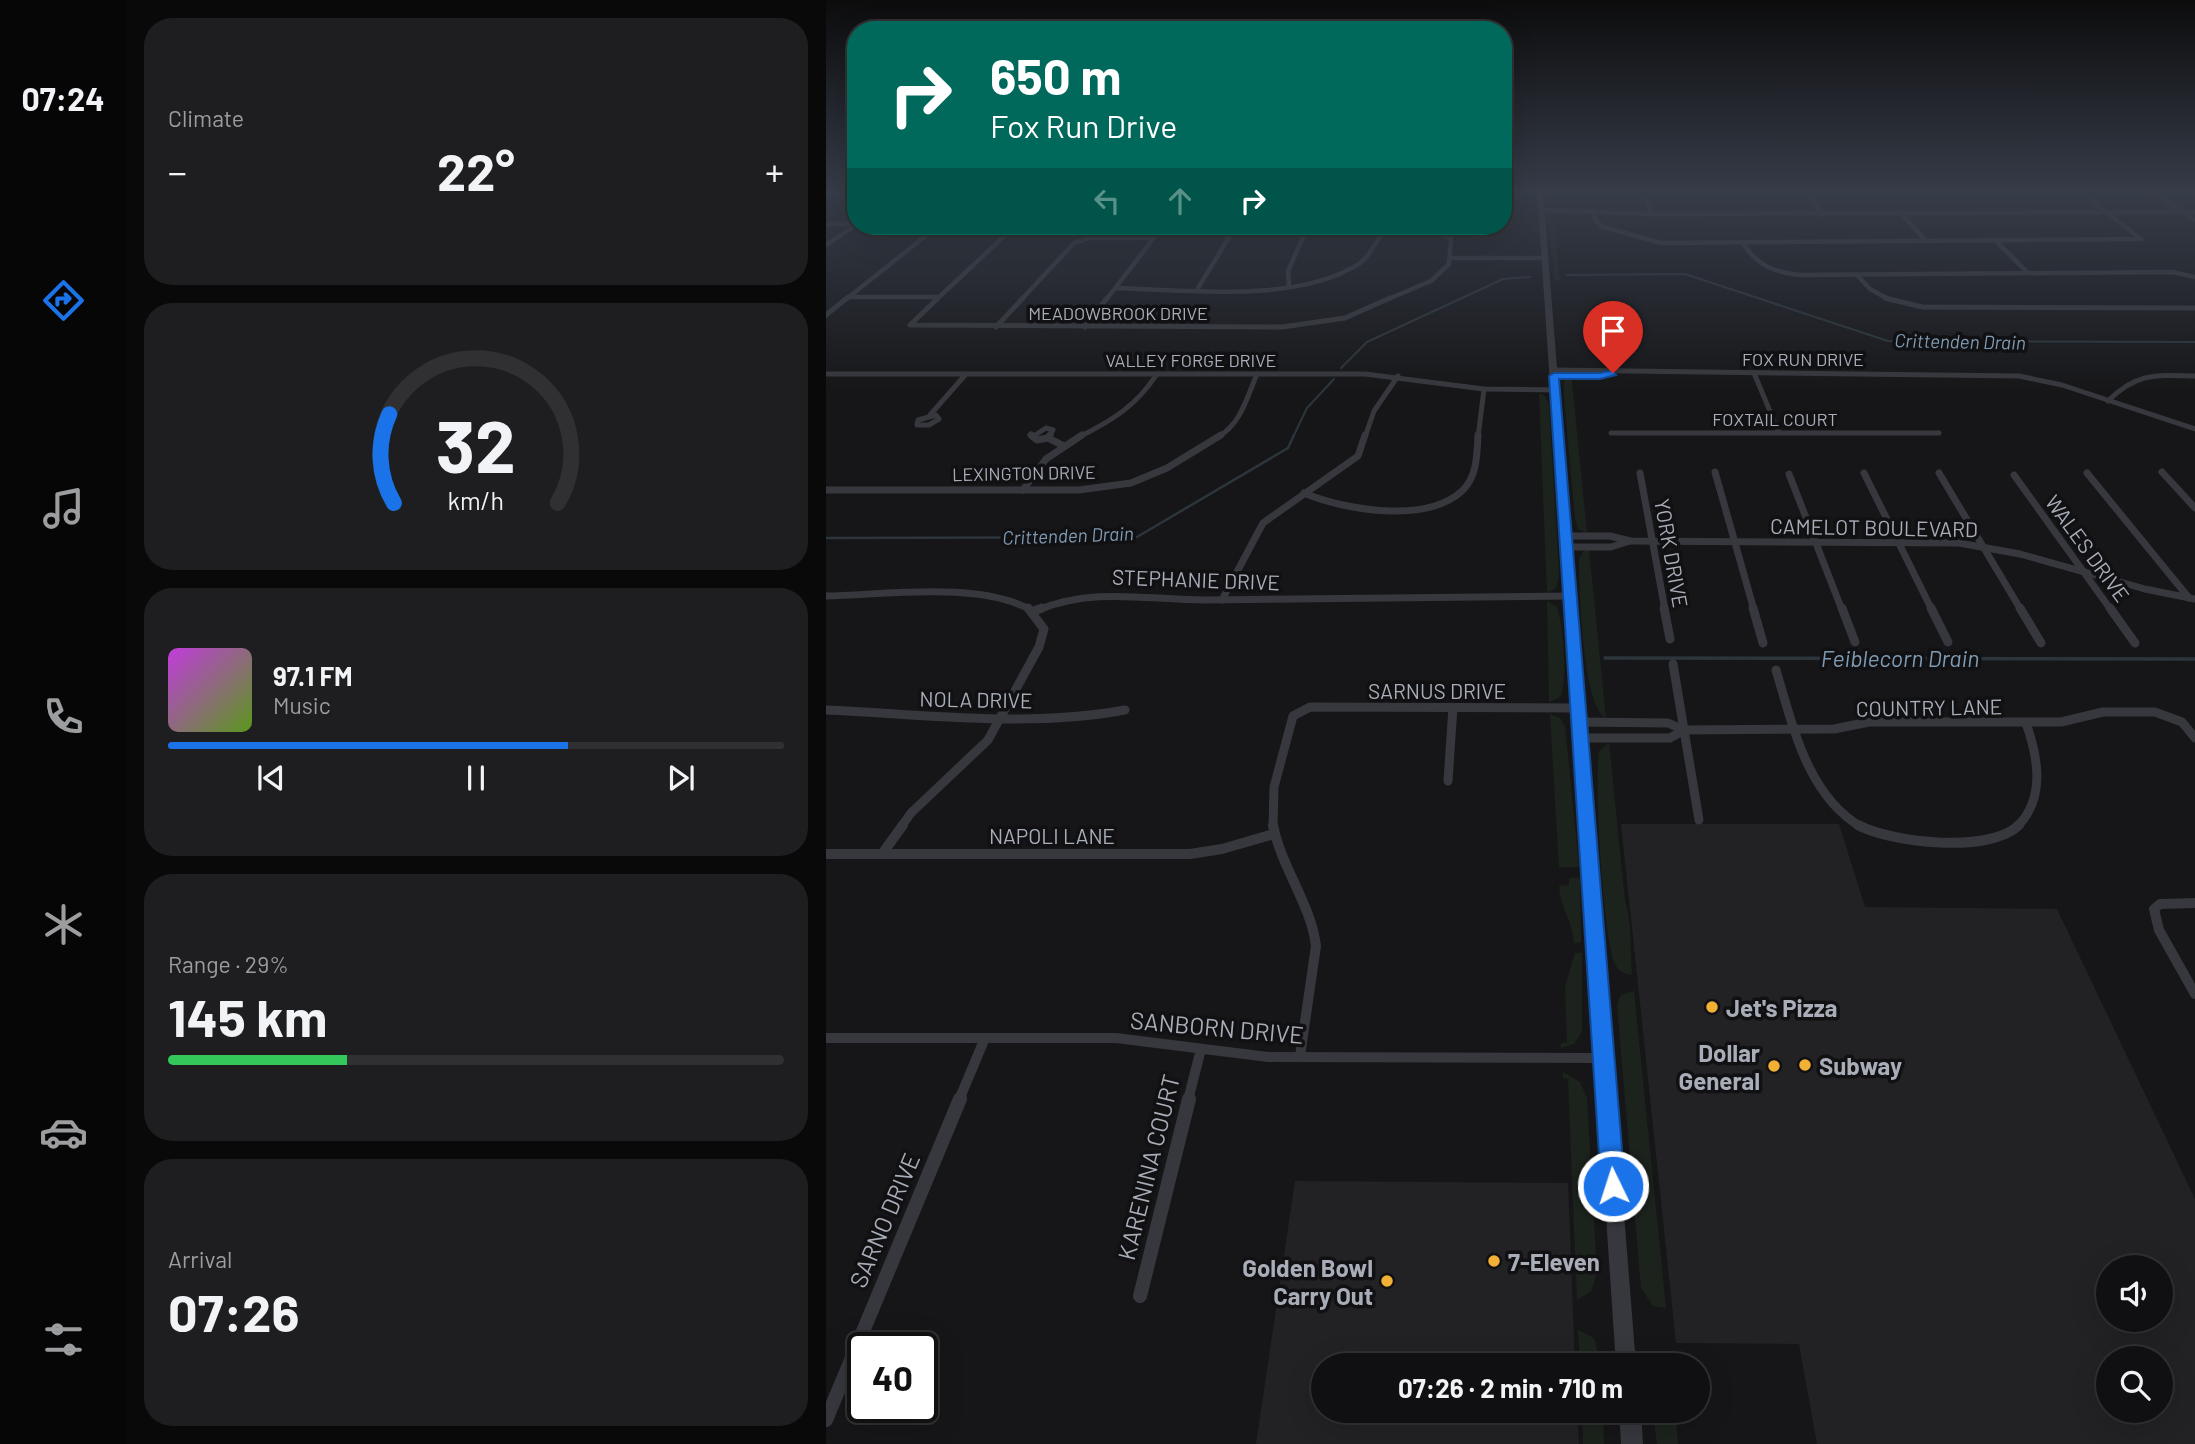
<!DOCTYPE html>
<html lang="en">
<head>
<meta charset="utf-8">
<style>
	body { margin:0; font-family:Barlow,sans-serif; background:#1e1e20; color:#f1f3f6; height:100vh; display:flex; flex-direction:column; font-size:26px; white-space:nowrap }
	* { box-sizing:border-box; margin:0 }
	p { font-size:23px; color:#9c9d9f }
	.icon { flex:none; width:38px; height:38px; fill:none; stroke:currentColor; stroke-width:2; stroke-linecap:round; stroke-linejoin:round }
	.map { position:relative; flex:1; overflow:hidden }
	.panel { display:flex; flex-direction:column; gap:18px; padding:18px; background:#09090a; width:700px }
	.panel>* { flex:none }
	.hud { position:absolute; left:21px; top:21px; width:665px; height:214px; border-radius:28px; box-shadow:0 7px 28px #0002,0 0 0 2px #303032; background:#00695c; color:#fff; overflow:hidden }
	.buttons { position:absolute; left:1270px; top:1255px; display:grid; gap:14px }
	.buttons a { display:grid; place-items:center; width:77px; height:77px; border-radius:50%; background:#101012; box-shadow:0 7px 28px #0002,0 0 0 2px #303032; font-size:35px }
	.speed { position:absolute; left:21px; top:1332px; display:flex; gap:14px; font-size:35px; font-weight:700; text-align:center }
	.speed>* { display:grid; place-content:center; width:91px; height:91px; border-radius:50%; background:#101012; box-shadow:0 7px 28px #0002,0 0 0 2px #303032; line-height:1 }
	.speed .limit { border:4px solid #111; border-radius:10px; background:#fff; color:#111 }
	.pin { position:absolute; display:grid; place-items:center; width:60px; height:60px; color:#fff; margin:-72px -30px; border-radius:50% 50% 50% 0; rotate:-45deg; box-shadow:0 0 7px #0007 }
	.pin .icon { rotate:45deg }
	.me { position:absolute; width:77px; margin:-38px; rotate:356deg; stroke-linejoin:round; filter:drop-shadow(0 0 5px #0008) }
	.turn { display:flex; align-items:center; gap:24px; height:147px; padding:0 28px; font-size:32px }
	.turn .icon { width:91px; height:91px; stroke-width:2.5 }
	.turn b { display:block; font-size:49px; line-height:60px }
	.lanes { display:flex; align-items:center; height:66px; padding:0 28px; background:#0003; justify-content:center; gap:35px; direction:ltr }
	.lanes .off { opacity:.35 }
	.big { font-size:52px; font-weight:700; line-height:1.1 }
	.panel .tile { flex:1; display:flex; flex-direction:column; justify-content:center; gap:10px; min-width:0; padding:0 24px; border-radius:28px; background:#1e1e20 }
	.panel .dial { align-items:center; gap:0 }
	.dial svg { height:182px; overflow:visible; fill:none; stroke:#303032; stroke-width:7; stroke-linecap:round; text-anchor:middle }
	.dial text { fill:#f1f3f6; stroke:none }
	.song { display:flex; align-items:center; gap:21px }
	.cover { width:84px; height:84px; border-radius:10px; background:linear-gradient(135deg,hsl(290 70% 55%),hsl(90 70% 35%)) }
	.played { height:7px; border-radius:4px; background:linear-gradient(90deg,#1a73e8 65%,#303032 65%) }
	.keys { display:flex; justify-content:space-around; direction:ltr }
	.heat { display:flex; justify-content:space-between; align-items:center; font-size:38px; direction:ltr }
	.charge { height:10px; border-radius:5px; background:linear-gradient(90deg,#34c759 29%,#303032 0) }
	.trip { position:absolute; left:485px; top:1353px; width:399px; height:70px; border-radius:35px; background:#101012; box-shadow:0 7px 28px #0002,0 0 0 2px #303032; font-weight:700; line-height:70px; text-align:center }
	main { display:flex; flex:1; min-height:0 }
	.dock { display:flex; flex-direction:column; width:126px; justify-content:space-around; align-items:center; background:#060607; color:#9c9d9f }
	.dock .icon { width:49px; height:49px }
	.dock .on { color:#1a73e8 }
	.dock b { font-size:32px; color:#f1f3f6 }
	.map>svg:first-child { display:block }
	.built { fill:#222225; fill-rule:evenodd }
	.green { fill:#1c231d }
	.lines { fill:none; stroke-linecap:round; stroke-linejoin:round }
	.stream-far2 { stroke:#2c353c; stroke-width:2 }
	.stream-far1 { stroke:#2c353c; stroke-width:2.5 }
	.stream { stroke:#2c353c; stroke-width:3.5 }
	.minor-far5 { stroke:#37383d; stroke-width:4.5 }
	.minor-far4 { stroke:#37383d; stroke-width:5 }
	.minor-far3 { stroke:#37383d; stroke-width:7 }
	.minor-far2 { stroke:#37383d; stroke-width:9 }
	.minor-far1 { stroke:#37383d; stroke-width:10 }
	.minor { stroke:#37383d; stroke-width:14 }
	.tertiary { fill:#37383d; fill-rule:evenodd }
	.route { fill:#1a73e8; stroke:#114b97; stroke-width:2 }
	.poi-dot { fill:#f2b134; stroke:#111113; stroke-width:2.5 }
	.labels { text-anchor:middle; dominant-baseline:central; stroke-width:7; stroke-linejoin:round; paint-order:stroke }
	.far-street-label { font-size:18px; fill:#a8adb8; stroke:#111113 }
	.far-water-label { font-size:19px; font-style:italic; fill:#7f9bb3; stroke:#111113 }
	.street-label { font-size:21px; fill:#a8adb8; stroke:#111113 }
	.water-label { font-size:23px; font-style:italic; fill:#7f9bb3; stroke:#111113 }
	.near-poi-label { font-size:24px; font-weight:bold; fill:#a8adb8; stroke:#111113; text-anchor:start }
	.near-street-label { font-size:24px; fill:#a8adb8; stroke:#111113 }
</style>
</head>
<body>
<main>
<nav class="dock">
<b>07:24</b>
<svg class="icon on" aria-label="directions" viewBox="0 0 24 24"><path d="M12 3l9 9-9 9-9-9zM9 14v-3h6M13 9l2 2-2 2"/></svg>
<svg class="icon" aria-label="music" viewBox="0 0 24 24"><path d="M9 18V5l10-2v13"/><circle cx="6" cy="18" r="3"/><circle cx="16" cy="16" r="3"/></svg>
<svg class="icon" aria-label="phone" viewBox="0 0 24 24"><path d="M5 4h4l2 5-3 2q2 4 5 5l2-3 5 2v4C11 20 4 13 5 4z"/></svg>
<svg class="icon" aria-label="climate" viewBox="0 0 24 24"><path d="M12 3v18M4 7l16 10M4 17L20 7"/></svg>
<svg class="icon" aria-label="car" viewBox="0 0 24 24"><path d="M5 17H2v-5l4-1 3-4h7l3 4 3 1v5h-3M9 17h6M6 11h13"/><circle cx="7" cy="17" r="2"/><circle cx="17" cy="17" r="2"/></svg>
<svg class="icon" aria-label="filters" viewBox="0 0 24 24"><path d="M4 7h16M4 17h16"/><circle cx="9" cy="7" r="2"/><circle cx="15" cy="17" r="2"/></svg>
</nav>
<section class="panel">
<div class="tile"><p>Climate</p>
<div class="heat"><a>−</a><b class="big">22°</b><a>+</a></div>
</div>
<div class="tile dial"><svg viewBox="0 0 100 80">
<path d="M14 69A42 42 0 1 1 86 69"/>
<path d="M14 69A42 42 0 0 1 12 30" stroke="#1a73e8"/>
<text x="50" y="56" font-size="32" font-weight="700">32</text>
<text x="50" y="72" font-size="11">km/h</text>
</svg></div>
<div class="tile">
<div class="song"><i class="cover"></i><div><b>97.1 FM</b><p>Music</p></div></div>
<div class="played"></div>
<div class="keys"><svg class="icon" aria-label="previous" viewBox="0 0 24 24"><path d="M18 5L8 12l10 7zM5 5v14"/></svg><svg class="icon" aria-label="pause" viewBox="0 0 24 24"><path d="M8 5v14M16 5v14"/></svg><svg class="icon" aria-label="next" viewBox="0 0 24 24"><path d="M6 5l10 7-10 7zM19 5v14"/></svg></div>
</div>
<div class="tile"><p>Range · 29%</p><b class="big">145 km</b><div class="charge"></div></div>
<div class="tile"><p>Arrival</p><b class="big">07:26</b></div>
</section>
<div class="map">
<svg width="1369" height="1444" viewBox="0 0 1369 1444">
	<rect width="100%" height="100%" fill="#161618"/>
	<g class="built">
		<path d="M795 824H1013L1039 907 1231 909 1369 1199V1444H991L973 1344 850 1343ZM1283 1267H1335V1320H1283ZM1283 1358H1335V1410H1283Z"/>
		<polygon points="469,1181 742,1183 749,1365 497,1365 497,1410 751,1411 753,1444 430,1444"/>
	</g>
	<g class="green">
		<polygon points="728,212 733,276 735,282 728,279 722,215"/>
		<polygon points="745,378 746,382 761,533 752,529 749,519 738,398 738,381"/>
		<polygon points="713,393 719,396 723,404 733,575 730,588 721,593"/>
		<path d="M763 550 780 718C756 707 753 587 753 559L757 551Z"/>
		<path d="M721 601 731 607C737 625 741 674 736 692 735 698 729 700 723 702Z"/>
		<polygon points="724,714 734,718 739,726 753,867 733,867"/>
		<path d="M783 743 799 901C806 920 804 952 806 975 799 974 793 972 789 964 777 937 768 783 773 751Z"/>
		<path d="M743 878H754L755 942 748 943C747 922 734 907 733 886L743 885Z"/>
		<polygon points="749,953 756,953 756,1031 748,1044 735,1048 735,1043 741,1043 739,986"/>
		<polygon points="808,991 840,1308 827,1306 815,1288 791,1005 795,995"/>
		<polygon points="737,1072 754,1082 761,1098 771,1273 765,1291 751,1300 742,1079 737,1078"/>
		<polygon points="752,1330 768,1338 775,1365 754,1365"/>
		<polygon points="756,1411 777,1411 778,1444 757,1444"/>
		<polygon points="827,1411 849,1411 852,1444 831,1444"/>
	</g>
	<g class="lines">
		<g class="stream-far2">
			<polyline points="741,275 859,274 1062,341 1369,342"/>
			<polyline points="515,368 541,342 677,279 704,277"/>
			<polyline points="467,437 481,408 508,379"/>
		</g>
		<polyline class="stream-far1" points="0,538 311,537 462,448 468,435"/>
		<polyline class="stream" points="779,658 1369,659"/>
		<g class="minor-far5">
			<polyline points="818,191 826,214"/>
			<polyline points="979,191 996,214"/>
			<polyline points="1253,191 1315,239"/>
			<polyline points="1324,191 1369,220"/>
			<polyline points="716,210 826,214 1369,212"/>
			<polyline points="768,211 769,220 777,227 835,243 1315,239"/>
			<polyline points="1074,212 1100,241"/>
			<polyline points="0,224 30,224"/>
			<polyline points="1170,241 1201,272"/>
			<path d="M917 243C931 266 948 272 974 275L1346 272 1369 277"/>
			<polyline points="0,245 30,225"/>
			<polyline points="625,258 719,258"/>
			<polyline points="1031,275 1044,289 1064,300"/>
			<polyline points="463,287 462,271 482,226"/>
			<path d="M289 288C359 290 473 304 534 263 547 254 550 236 564 226"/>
			<polyline points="372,288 410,226"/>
			<polyline points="23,297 110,297"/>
			<polyline points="19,300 112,226"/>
			<polyline points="110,300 189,226"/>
			<polyline points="195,300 248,243 263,238 327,238"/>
			<polyline points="280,300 337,226"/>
			<polyline points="560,300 605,281 623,264 625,239 602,226"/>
		</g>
		<g class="minor-far4">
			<polyline points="112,298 84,325 456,327 519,318 564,298"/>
			<polyline points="1059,298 1096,307 1369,308"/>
			<polyline points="0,315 21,298"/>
			<polyline points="170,327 197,298"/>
			<polyline points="259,327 281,298"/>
			<polyline points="728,370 1193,376 1236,385 1369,429"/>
			<polyline points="928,373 953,433"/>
			<polyline points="0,374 539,374 658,389 729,390"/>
			<polyline points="728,376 782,374"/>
			<path d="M1282 401C1311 372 1331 375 1369 376"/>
			<polyline points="104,415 140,374"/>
			<polygon points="110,415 113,419 103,425 91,425 92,420"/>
			<polyline points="785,433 1113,433"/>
			<polyline points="206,437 220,428 227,430 223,437"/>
			<path d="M253 437C287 420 310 406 331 374"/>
			<path d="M392 437C415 424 421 397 431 374"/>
			<polyline points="539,437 548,411 572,376"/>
			<polyline points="652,437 658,389"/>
		</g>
		<g class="minor-far3">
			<polyline points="205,435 211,440 222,438"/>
			<polyline points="222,438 238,446"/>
			<polyline points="222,438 224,435"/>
			<polyline points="889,472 928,610"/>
			<polyline points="1336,472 1369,508"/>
			<polyline points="814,473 839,610"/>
			<polyline points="1038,473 1106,610"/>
			<polyline points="1113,473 1195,610"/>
			<polyline points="1261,473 1363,598"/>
			<polyline points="963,474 1016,610"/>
			<polyline points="1188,475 1285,610"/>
			<polyline points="0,490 253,490 305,483 341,468 395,435"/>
			<polyline points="197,490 220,459 256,435"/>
			<path d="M478 493C518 510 600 524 636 491 651 477 651 455 652 435"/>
			<polyline points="740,536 784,536 804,541 1133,543 1194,554 1319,589 1369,599"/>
			<polyline points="741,547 785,547 804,541"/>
			<path d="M0 596C59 595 153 581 205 610"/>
			<polyline points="396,600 437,523 532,456 539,435"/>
			<path d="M212 610C269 587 320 600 379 600 501 598 623 597 745 596"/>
		</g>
		<g class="minor-far2">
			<polyline points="838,608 844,639"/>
			<polyline points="927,608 937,643"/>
			<polyline points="1016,608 1029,642"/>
			<polyline points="1105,608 1122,642"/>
			<polyline points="1194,608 1215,643"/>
			<polyline points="1284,608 1309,643"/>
			<polyline points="208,611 216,608"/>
			<polyline points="847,664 873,820"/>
			<path d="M950 670C967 726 981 795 1035 827"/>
			<path d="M0 710C98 714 202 728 299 710"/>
			<polyline points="754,722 842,723 858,730 1008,729 1043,722 1235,722 1277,712 1329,712 1356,722 1369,738"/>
			<polyline points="755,738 844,738 858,730"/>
			<polyline points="622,781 627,707"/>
			<polyline points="75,827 85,813 162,740 213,647 218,629 202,608"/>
			<polyline points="447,827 448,787 467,716 484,707 753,708"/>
			<path d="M1191 827C1220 798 1212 757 1200 723"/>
		</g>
		<g class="minor-far1">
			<path d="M447 825C455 867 485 904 490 946L474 1056"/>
			<path d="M1032 825C1066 843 1164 854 1193 825"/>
			<polyline points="0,854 364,854 396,849 448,834"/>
			<polyline points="56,854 77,825"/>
			<polyline points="1369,903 1334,904 1328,909 1333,930 1369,994"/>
			<polyline points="0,1038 290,1038 442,1057 778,1058"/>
			<polyline points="133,1100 159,1038"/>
			<polyline points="362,1100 375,1049"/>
		</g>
		<g class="minor">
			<polyline points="314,1296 363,1099"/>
			<polyline points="0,1420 134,1099"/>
		</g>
		<g class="tertiary">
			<polygon points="711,191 717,191 810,1365 790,1365"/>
			<polygon points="793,1410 815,1410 817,1444 795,1444"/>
		</g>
	</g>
	<linearGradient id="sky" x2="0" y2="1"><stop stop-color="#0c0c0d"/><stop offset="0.49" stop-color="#363c48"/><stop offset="1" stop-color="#363c48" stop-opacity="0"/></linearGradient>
	<rect width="1369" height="393" fill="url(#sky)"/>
	<polygon class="route" points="787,370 790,375 774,379 733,379 799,1186 795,1194 787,1198 779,1194 775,1186 723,376 728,373 774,373"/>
	<g class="poi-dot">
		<circle cx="886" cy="1007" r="7"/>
		<circle cx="979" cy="1065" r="7"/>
		<circle cx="948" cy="1066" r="7"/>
		<circle cx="668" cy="1261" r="7"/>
		<circle cx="561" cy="1281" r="7"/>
	</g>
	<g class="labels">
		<g class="far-street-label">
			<text x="292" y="313">MEADOWBROOK DRIVE</text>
			<text x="977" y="359">FOX RUN DRIVE</text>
			<text x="365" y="360">VALLEY FORGE DRIVE</text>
			<text x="949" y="419">FOXTAIL COURT</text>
			<text transform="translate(198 473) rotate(-1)">LEXINGTON DRIVE</text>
		</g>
		<g class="far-water-label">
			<text transform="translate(1134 341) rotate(1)">Crittenden Drain</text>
			<text transform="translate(242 535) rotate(-2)">Crittenden Drain</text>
		</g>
		<g class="street-label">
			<text transform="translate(1048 527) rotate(1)">CAMELOT BOULEVARD</text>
			<text transform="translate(1262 548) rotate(54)">WALES DRIVE</text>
			<text transform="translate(846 553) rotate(80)">YORK DRIVE</text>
			<text transform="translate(370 579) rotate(2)">STEPHANIE DRIVE</text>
			<text x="611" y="690">SARNUS DRIVE</text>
			<text transform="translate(150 699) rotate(1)">NOLA DRIVE</text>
			<text transform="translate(1103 707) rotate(-1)">COUNTRY LANE</text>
			<text x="226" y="835">NAPOLI LANE</text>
		</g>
		<g class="water-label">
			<text x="1074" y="658">Feiblecorn Drain</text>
		</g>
		<g class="near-poi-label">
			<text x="900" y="1007">Jet's Pizza</text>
			<text x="934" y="1052" text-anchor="end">Dollar<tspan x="934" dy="28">General</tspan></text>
			<text x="993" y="1065">Subway</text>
			<text x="682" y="1261">7-Eleven</text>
			<text x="547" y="1267" text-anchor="end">Golden Bowl<tspan x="547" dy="28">Carry Out</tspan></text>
		</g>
		<g class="near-street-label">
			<text transform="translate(391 1027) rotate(5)">SANBORN DRIVE</text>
			<text transform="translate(322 1167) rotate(-76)">KARENINA COURT</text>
			<text transform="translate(58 1220) rotate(-67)">SARNO DRIVE</text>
		</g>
	</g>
</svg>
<div class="buttons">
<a><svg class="icon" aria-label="sound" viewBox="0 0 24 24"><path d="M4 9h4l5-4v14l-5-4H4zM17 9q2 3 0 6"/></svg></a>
<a><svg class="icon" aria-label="search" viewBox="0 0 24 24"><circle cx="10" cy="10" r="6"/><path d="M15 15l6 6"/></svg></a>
</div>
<div class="speed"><div class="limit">40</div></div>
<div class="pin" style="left:787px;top:373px;background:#d93025"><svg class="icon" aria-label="arrive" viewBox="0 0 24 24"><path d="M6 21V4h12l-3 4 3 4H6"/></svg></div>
<svg class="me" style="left:787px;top:1186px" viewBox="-20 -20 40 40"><circle r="17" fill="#1a73e8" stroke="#fff" stroke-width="3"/><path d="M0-11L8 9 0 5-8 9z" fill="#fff"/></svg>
<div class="trip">07:26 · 2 min · 710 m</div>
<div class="hud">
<div class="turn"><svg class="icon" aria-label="right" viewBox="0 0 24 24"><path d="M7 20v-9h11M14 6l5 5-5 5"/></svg><div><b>650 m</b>Fox Run Drive</div></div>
<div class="lanes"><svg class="icon off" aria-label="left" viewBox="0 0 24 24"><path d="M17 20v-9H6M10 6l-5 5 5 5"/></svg><svg class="icon off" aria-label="ahead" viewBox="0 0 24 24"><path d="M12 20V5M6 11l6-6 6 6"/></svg><svg class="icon" aria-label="right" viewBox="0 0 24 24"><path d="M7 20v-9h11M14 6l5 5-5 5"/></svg></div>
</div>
</div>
</main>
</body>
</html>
